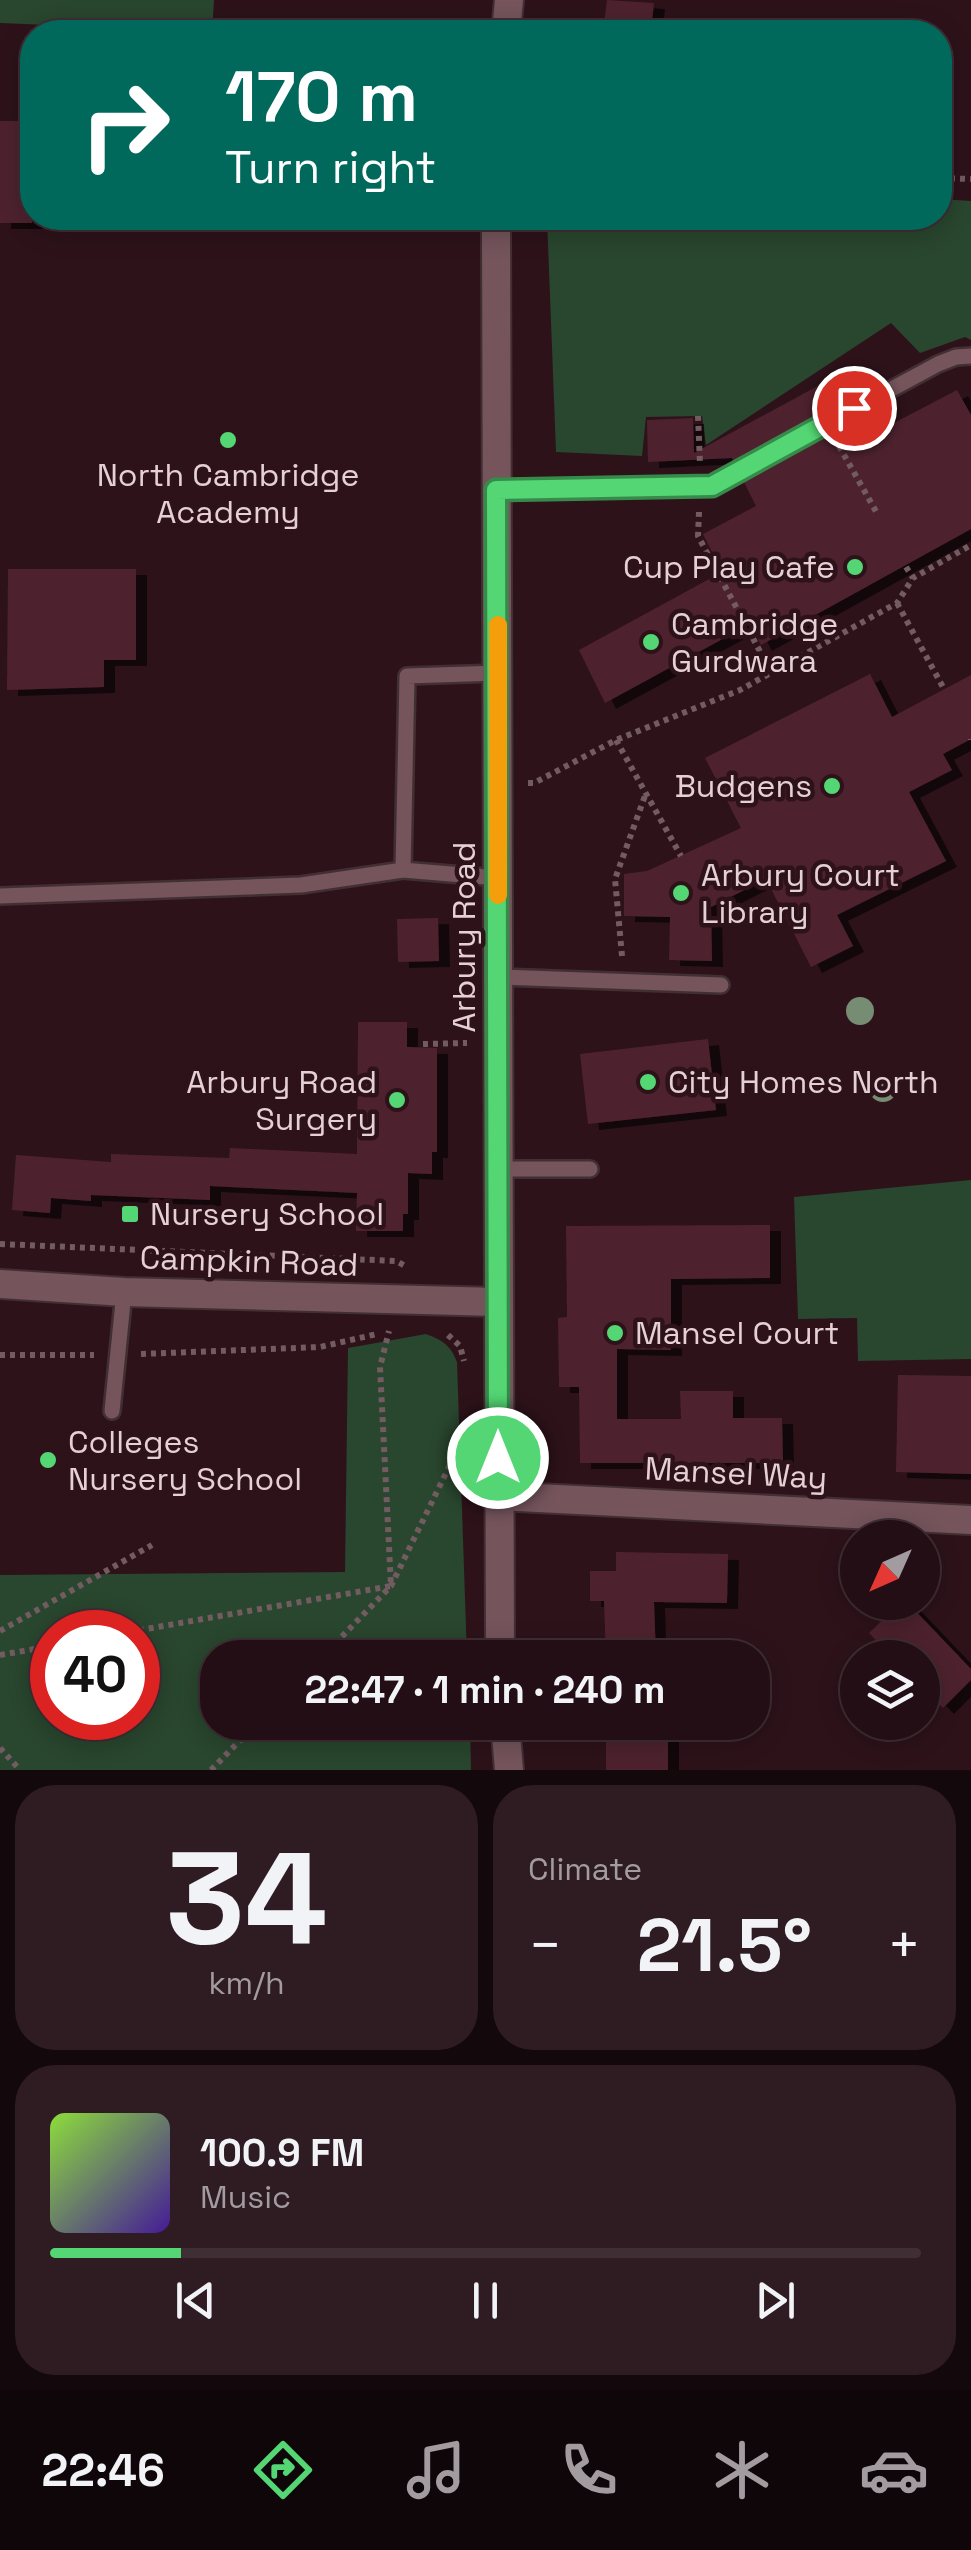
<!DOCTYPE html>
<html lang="en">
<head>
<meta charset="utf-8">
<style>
	body { margin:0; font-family:"Space Grotesk",sans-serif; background:#2e1c22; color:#f1f3f6; height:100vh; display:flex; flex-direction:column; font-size:38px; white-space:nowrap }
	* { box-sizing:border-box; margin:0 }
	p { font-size:32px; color:#a29ca0 }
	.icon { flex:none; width:55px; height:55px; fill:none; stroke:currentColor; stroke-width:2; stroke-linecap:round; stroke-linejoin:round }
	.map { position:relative; height:1770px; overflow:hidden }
	.side { display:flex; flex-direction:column; gap:15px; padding:15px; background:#13080b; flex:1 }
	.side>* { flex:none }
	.guide { position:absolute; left:20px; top:20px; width:932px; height:210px; border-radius:40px; box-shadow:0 5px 25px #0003,0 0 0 2px #3f2e34; background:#00695c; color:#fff; overflow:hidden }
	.needle { width:65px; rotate:225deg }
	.tools { position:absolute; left:840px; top:1520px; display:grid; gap:20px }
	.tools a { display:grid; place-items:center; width:100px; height:100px; border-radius:50%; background:#220e14; box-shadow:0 5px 25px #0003,0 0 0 2px #3f2e34; font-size:50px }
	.speed { position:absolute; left:30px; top:1610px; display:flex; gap:20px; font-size:50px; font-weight:700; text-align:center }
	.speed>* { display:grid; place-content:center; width:130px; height:130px; border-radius:50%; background:#220e14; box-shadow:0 5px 25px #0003,0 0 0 2px #3f2e34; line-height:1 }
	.speed .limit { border:15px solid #d22; background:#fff; color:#111 }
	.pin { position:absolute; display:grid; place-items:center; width:85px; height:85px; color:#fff; margin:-42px; border:5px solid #fff; border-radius:50%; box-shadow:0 2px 10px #0007 }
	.me { position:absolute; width:110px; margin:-55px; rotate:0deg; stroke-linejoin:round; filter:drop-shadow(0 0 8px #0008) }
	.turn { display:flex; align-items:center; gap:35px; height:210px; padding:0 40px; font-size:45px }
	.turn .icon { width:130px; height:130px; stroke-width:2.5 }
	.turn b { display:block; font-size:70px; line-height:85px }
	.big { font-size:75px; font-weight:600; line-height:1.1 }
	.side .tile { flex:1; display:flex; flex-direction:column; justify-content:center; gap:15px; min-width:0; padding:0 35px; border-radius:40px; background:#2e1c22 }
	.side .dial { align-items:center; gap:0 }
	.dial b { font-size:130px; line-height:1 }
	.song { display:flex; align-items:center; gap:30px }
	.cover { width:120px; height:120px; border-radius:15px; background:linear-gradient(135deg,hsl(90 70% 55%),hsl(260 70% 35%)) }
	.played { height:10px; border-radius:5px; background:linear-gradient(90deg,#53d673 15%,#3f2e34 15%) }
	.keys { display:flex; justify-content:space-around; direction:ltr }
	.heat { display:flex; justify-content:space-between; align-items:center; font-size:55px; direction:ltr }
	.side .tiles { flex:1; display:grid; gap:15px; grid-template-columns:1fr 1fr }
	.tile:last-child { grid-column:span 2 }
	.trip { position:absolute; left:200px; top:1640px; width:570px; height:100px; border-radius:40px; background:#220e14; box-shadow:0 5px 25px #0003,0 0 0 2px #3f2e34; font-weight:600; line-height:100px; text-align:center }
	.dock { display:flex; height:160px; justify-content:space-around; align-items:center; background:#0e0608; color:#a29ca0 }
	.dock .icon { width:70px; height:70px }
	.dock .current { color:#53d673 }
	.dock b { font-size:45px; color:#f1f3f6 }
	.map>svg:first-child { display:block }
	.green { fill:#29462e; fill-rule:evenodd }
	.building { fill:#4d222f; filter:url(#shadow) }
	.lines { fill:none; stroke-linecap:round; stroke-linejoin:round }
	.service-casing { stroke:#422f34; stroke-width:20 }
	.minor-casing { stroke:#422f34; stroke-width:32 }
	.tertiary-casing { stroke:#422f34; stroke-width:32 }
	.path { stroke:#735b62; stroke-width:6; stroke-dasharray:5 5; stroke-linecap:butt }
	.service { stroke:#75545c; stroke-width:15 }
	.minor { stroke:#75545c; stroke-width:28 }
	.tertiary { stroke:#75545c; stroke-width:28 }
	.tree { fill:#778d73 }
	.route-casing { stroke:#368b4b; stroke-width:25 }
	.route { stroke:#53d673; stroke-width:18 }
	.slow { stroke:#f59e0b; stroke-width:18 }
	.poi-dot { fill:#53d673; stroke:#2d121a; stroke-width:4 }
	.labels { text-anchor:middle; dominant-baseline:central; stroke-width:9; stroke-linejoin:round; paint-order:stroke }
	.poi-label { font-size:32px; fill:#e5d1d5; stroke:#2d121a; text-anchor:start }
	.street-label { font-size:32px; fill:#e5d1d5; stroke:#2d121a }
</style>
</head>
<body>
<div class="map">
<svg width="971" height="1770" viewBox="0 0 971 1770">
	<defs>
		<filter id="shadow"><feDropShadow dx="11" dy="6" stdDeviation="0" flood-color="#0009"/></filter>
	</defs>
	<rect width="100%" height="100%" fill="#2d121a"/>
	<g class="green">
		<polygon points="0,0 214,0 212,32 0,23"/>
		<polygon points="940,199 971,201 971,340 965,337 920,353 891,323 706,445 702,416 646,417 642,456 556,452 547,218 940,218"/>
		<polygon points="971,1180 971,1359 858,1361 857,1318 798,1319 794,1197"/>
		<path d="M426 1334C443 1340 451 1346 457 1362L467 1657 218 1658V1722L470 1723 471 1770H0V1575L345 1572 348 1348ZM52 1632H138V1718H52Z"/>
	</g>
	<g class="building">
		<polygon points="607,0 654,3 651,32 603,32"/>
		<rect x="0" y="121" width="32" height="102"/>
		<polygon points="840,374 853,397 734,462 732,458 648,462 647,420 693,418 694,453"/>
		<polygon points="957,390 971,415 971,529 761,645 750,624 605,703 579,650 722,572 703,534 756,506 744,482 864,417 873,434"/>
		<polygon points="8,569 136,569 136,660 104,660 104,687 7,690"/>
		<polygon points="870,674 892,717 971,675 971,739 943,754 952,770 909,792 946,861 837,915 853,946 811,967 766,879 711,907 712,961 669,960 670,917 624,916 624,874 647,871 741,828 705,758"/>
		<polygon points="438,918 439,961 398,962 397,919"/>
		<polygon points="358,1022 407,1022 407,1047 437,1048 437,1152 432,1152 432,1174 408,1173 408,1214 403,1214 403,1231 356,1231 357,1193 210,1186 210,1200 91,1195 91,1201 51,1198 50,1213 12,1210 16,1155 111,1162 111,1154 229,1158 230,1148 357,1154"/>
		<polygon points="708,1039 716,1110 588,1124 580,1054"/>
		<polygon points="770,1225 770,1278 671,1279 671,1350 617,1349 617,1419 681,1419 680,1391 733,1391 733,1418 782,1418 783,1463 580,1463 579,1387 559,1387 558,1318 567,1317 566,1226"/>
		<polygon points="898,1375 971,1376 971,1474 896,1472"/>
		<polygon points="616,1552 728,1554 727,1603 654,1602 656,1658 606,1658 604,1601 590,1601 590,1571 616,1571"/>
		<polygon points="901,1602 907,1602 971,1669 971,1680 943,1708 922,1687 922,1658 893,1658 869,1633"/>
		<rect x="606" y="1727" width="62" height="43"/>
	</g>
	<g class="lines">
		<g class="service-casing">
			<g id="service">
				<polyline points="497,490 712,486 938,364 956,357 971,356"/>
				<polyline points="498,673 407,676 403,870 498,878"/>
				<polyline points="0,896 301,885 403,870"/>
				<polyline points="498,977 721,985"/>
				<polyline points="498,1169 590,1169"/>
				<polyline points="112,1411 124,1292"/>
			</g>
		</g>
		<g class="minor-casing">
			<g id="minor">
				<polyline points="0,1284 124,1292 497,1302"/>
				<polyline points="498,1496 971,1520"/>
			</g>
		</g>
		<g class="tertiary-casing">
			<g id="tertiary">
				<polyline points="506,32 509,0"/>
				<polyline points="496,218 500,1658"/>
				<polyline points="505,1722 509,1770"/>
			</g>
		</g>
		<g class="path">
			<polyline points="940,178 971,179"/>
			<polyline points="698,416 700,464"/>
			<polyline points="839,446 878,515"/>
			<polyline points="699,512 698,536 771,672"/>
			<polyline points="906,567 913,578"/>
			<polyline points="897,603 944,689"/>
			<polyline points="971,739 971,740"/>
			<polyline points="616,740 681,856"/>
			<polyline points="528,783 534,783 616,740 740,690 897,603 913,578 971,545"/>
			<polyline points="622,956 615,879 646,793"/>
			<polyline points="423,1044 467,1043"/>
			<polyline points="0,1244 396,1261 407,1267"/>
			<polyline points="448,1335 460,1346 464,1361"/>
			<polyline points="141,1354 320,1347 377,1334"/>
			<polyline points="0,1355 94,1355"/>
			<polyline points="0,1631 152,1545"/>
			<polyline points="129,1632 391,1586 380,1367 389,1331"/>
			<polyline points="0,1655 52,1646"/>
			<polyline points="321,1658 391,1586 465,1434"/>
			<polyline points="0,1748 20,1770"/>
			<polyline points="211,1770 258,1722"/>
		</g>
		<use href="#service" class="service"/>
		<use href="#minor" class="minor"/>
		<use href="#tertiary" class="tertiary"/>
	</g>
	<g class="tree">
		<circle cx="860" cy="1011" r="14"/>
		<circle cx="883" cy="1088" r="14"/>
	</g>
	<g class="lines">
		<g class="route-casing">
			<polyline id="route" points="498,1458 496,490 712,486 854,408"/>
		</g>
		<use href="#route" class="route"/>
		<polyline class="slow" points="498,625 498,895"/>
	</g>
	<g class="poi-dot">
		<circle cx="228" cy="440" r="10"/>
		<circle cx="855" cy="567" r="10"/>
		<circle cx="651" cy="642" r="10"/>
		<circle cx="832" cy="786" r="10"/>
		<circle cx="681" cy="893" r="10"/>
		<circle cx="648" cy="1082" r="10"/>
		<circle cx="397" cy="1100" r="10"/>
		<rect x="120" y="1204" width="20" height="20" rx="5"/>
		<circle cx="615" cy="1333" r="10"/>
		<circle cx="48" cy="1460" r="10"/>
	</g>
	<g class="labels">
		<g class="poi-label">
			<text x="228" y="475" text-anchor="middle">North Cambridge<tspan x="228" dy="37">Academy</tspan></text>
			<text x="835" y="567" text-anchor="end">Cup Play Cafe</text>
			<text x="671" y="624">Cambridge<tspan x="671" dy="37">Gurdwara</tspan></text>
			<text x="812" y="786" text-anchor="end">Budgens</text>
			<text x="701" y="875">Arbury Court<tspan x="701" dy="37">Library</tspan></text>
			<text x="377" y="1082" text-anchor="end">Arbury Road<tspan x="377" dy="37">Surgery</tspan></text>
			<text x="668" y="1082">City Homes North</text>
			<text x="150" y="1214">Nursery School</text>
			<text x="635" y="1333">Mansel Court</text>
			<text x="68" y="1442">Colleges<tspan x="68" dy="37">Nursery School</tspan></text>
		</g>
		<g class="street-label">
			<text transform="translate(464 937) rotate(-90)">Arbury Road</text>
			<text transform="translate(249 1261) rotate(2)">Campkin Road</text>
			<text transform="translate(736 1473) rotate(3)">Mansel Way</text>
		</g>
	</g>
</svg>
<div class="tools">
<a><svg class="needle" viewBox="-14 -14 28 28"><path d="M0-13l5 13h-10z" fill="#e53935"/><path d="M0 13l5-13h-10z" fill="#a29ca0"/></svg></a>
<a><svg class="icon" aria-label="layers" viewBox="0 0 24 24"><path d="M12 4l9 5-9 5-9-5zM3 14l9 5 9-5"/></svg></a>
</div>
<div class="speed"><div class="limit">40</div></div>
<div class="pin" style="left:854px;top:408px;background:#d93025"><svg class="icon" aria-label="arrive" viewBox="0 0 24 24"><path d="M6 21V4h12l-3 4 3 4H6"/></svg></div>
<svg class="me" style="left:498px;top:1458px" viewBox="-20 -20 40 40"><circle r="17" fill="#53d673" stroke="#fff" stroke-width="3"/><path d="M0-11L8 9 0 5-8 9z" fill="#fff"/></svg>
<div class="trip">22:47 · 1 min · 240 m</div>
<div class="guide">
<div class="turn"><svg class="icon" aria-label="right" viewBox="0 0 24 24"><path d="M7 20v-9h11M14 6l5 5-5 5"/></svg><div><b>170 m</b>Turn right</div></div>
</div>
</div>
<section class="side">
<div class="tiles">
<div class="tile dial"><b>34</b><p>km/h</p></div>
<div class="tile"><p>Climate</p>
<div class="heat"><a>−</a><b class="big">21.5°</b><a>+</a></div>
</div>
<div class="tile">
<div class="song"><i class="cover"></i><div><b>100.9 FM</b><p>Music</p></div></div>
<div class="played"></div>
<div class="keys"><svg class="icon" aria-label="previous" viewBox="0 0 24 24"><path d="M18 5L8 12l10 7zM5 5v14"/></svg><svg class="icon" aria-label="pause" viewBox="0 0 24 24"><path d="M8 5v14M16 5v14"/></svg><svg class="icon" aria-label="next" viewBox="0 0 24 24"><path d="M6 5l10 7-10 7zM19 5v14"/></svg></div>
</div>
</div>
</section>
<nav class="dock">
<b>22:46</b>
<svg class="icon current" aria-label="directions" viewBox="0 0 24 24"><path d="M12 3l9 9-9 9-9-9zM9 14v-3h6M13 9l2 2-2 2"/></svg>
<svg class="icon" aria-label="music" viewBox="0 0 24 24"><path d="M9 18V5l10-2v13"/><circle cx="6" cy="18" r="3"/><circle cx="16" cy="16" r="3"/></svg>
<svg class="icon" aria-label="phone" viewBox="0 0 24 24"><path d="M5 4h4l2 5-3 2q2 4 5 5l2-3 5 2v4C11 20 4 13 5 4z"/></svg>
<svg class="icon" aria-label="climate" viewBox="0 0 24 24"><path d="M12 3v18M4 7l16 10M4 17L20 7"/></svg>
<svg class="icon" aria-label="car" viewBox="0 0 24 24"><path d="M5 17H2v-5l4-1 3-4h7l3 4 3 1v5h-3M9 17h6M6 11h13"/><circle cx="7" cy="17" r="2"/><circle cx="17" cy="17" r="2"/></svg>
</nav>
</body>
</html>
